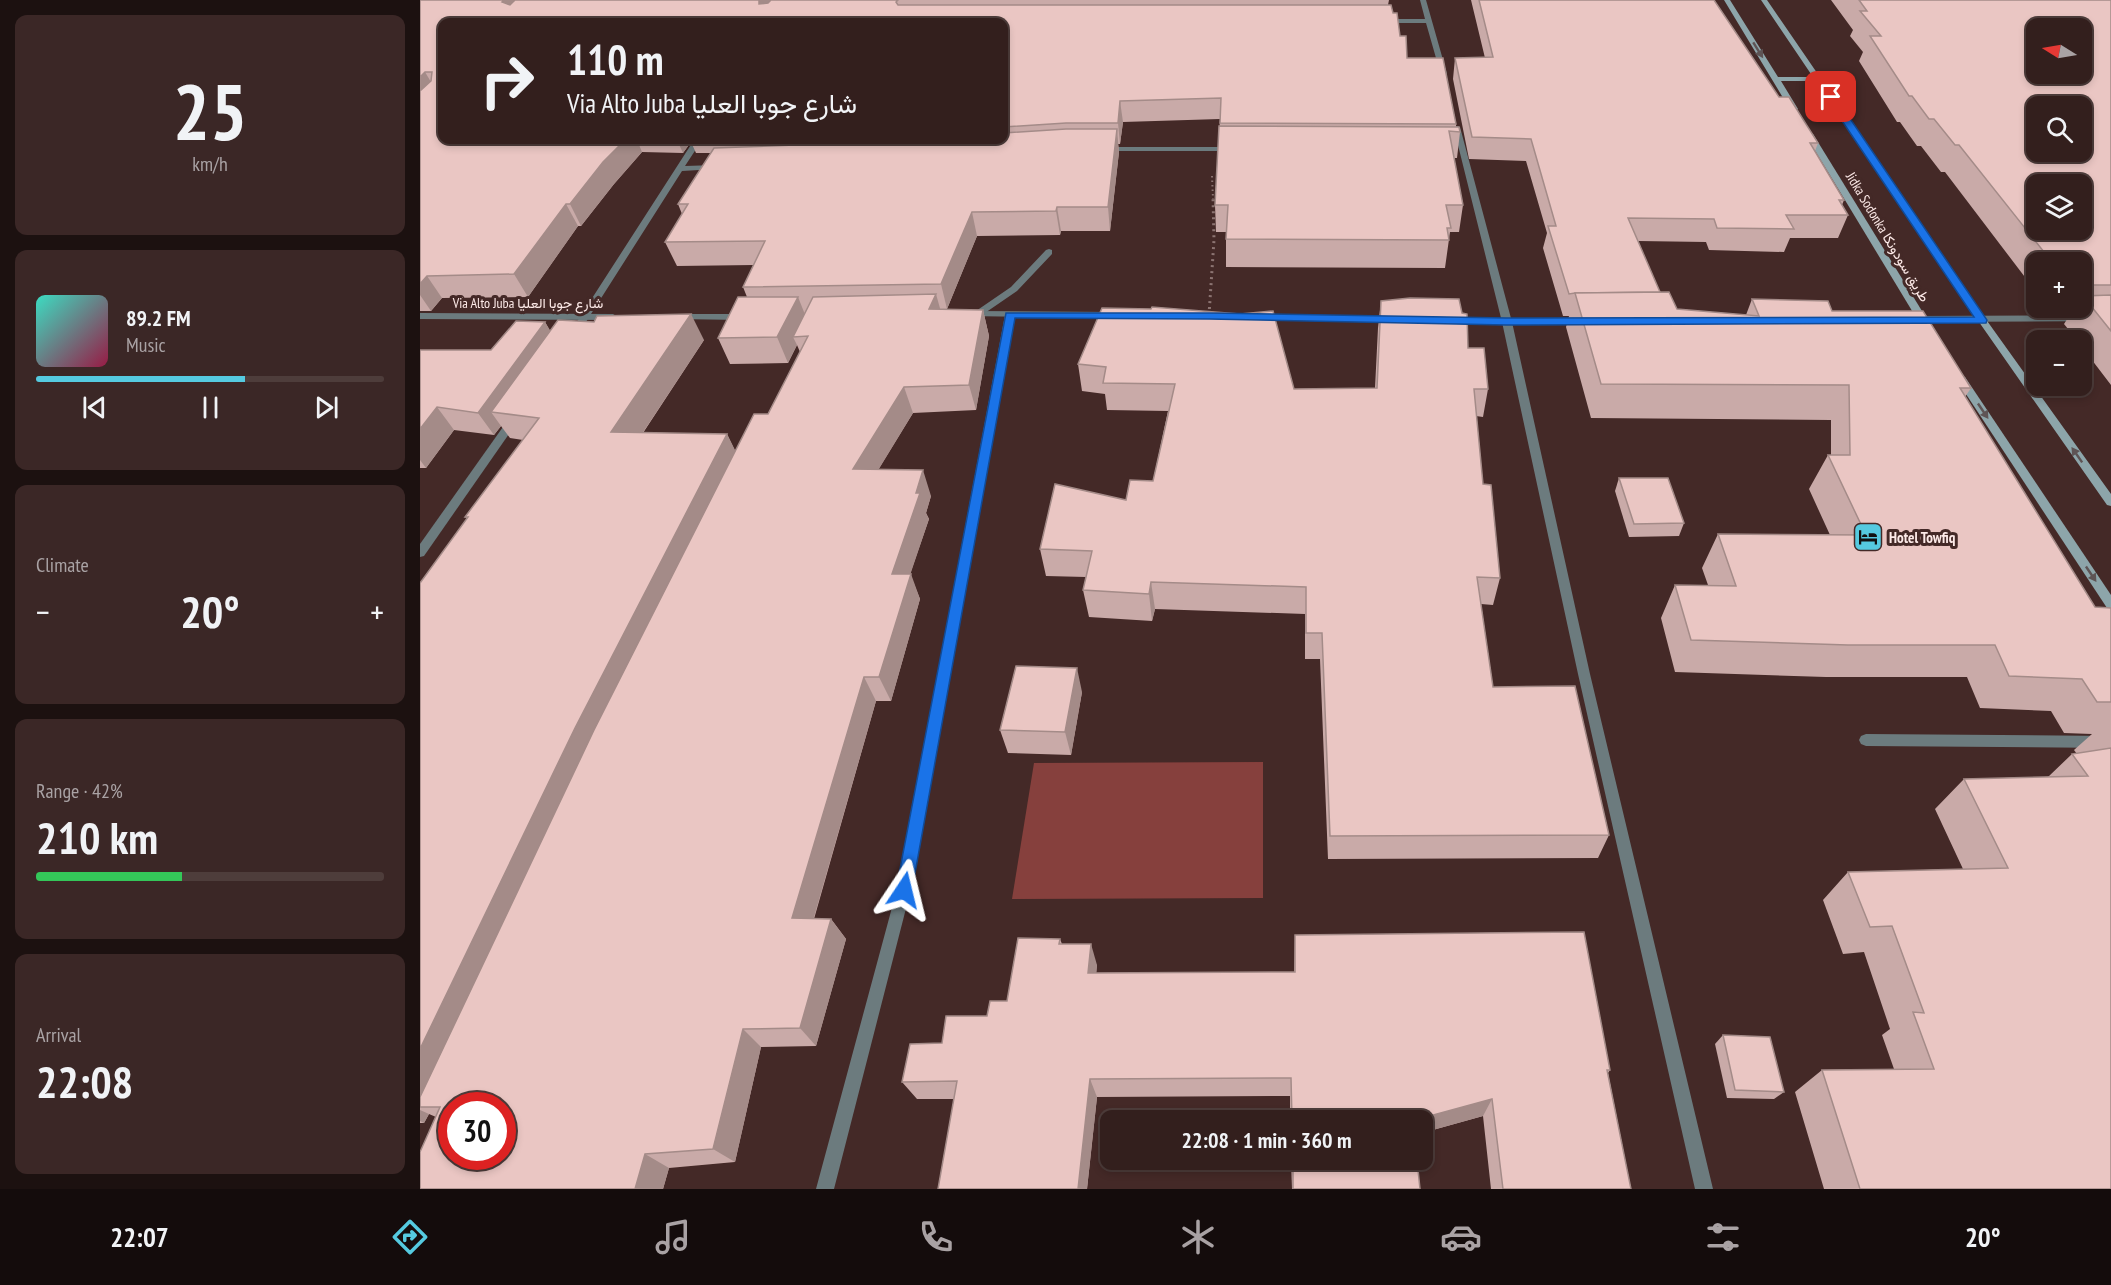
<!DOCTYPE html>
<html lang="en">
<head>
<meta charset="utf-8">
<style>
	body { margin:0; font-family:"PT Sans Narrow",Vazirmatn,sans-serif; background:#3b2726; color:#f1f3f6; height:100vh; display:flex; flex-direction:column; font-size:22px; white-space:nowrap }
	* { box-sizing:border-box; margin:0 }
	p { font-size:20px; color:#a9a2a4 }
	.icon { flex:none; width:33px; height:33px; fill:none; stroke:currentColor; stroke-width:2; stroke-linecap:round; stroke-linejoin:round }
	.map { position:relative; flex:1; overflow:hidden }
	.details { display:flex; flex-direction:column; gap:15px; padding:15px; background:#1c1110; width:420px }
	.details>* { flex:none }
	.banner { position:absolute; left:18px; top:18px; width:570px; height:126px; border-radius:12px; box-shadow:0 3px 9px #0003,0 0 0 2px #4e3d3b; background:#331f1d; color:#f1f3f6; overflow:hidden }
	.needle { width:39px; rotate:281deg }
	.tools { position:absolute; left:1606px; top:18px; display:grid; gap:12px }
	.tools a { display:grid; place-items:center; width:66px; height:66px; border-radius:12px; background:#331f1d; box-shadow:0 3px 9px #0003,0 0 0 2px #4e3d3b; font-size:30px }
	.speed { position:absolute; left:18px; top:1092px; display:flex; gap:12px; font-size:30px; font-weight:700; text-align:center }
	.speed>* { display:grid; place-content:center; width:78px; height:78px; border-radius:50%; background:#331f1d; box-shadow:0 3px 9px #0003,0 0 0 2px #4e3d3b; line-height:1 }
	.speed .limit { border:9px solid #d22; background:#fff; color:#111 }
	.pin { position:absolute; display:grid; place-items:center; width:51px; height:51px; color:#fff; margin:-26px; border-radius:12px; box-shadow:0 3px 9px #0006 }
	.me { position:absolute; width:66px; margin:-33px; rotate:10deg; stroke-linejoin:round; filter:drop-shadow(0 0 4px #0008) }
	.turn { display:flex; align-items:center; gap:21px; height:126px; padding:0 30px; font-size:27px }
	.turn .icon { width:78px; height:78px; stroke-width:2.5 }
	.turn b { display:block; font-size:42px; line-height:51px }
	.big { font-size:45px; font-weight:600; line-height:1.1 }
	.details .tile { flex:1; display:flex; flex-direction:column; justify-content:center; gap:9px; min-width:0; padding:0 21px; border-radius:12px; background:#3b2726 }
	.details .dial { align-items:center; gap:0 }
	.dial b { font-size:78px; line-height:1 }
	.song { display:flex; align-items:center; gap:18px }
	.cover { width:72px; height:72px; border-radius:9px; background:linear-gradient(135deg,hsl(170 70% 55%),hsl(340 70% 35%)) }
	.played { height:6px; border-radius:3px; background:linear-gradient(90deg,#55cae0 60%,#4e3d3b 60%) }
	.keys { display:flex; justify-content:space-around; direction:ltr }
	.heat { display:flex; justify-content:space-between; align-items:center; font-size:33px; direction:ltr }
	.charge { height:9px; border-radius:4px; background:linear-gradient(90deg,#34c759 42%,#4e3d3b 0) }
	.trip { position:absolute; left:680px; top:1110px; width:333px; height:60px; border-radius:12px; background:#331f1d; box-shadow:0 3px 9px #0003,0 0 0 2px #4e3d3b; font-weight:600; line-height:60px; text-align:center }
	.menu { display:flex; height:96px; justify-content:space-around; align-items:center; background:#140c0c; color:#a9a2a4 }
	.menu .icon { width:42px; height:42px }
	.menu .on { color:#55cae0 }
	.menu b { font-size:27px; color:#f1f3f6 }
	main { display:flex; flex:1; min-height:0 }
	.map>svg:first-child { display:block }
	.green { fill:#86403d }
	.lines { fill:none; stroke-linecap:round; stroke-linejoin:round }
	.path-far1 { stroke:#8c7472; stroke-width:2; stroke-dasharray:1.5 3; stroke-linecap:butt }
	.path { stroke:#8c7472; stroke-width:3; stroke-dasharray:2 4; stroke-linecap:butt }
	.service { fill:#6c7b7e; fill-rule:evenodd }
	.minor { fill:#6c7b7e; fill-rule:evenodd }
	.tertiary { fill:#6c7b7e; fill-rule:evenodd }
	.secondary { fill:#8da5aa; fill-rule:evenodd }
	.wall { fill:#c9aaa8; fill-rule:evenodd }
	.shaded-wall { fill:#a48b88 }
	.building { fill:#eac6c3; stroke:#a48b88; stroke-width:1.5; fill-rule:evenodd }
	.oneway { fill:#5e5455 }
	.route { fill:#1a73e8; stroke:#114b97; stroke-width:1.5 }
	.labels { text-anchor:middle; dominant-baseline:central; stroke-width:6; stroke-linejoin:round; paint-order:stroke }
	.far-street-label { font-size:14px; fill:#fdeae8; stroke:#442927 }
	.poi-label { font-size:15px; font-weight:bold; fill:#fdeae8; stroke:#442927; text-anchor:start }
</style>
</head>
<body>
<main>
<section class="details">
<div class="tile dial"><b>25</b><p>km/h</p></div>
<div class="tile">
<div class="song"><i class="cover"></i><div><b>89.2 FM</b><p>Music</p></div></div>
<div class="played"></div>
<div class="keys"><svg class="icon" aria-label="previous" viewBox="0 0 24 24"><path d="M18 5L8 12l10 7zM5 5v14"/></svg><svg class="icon" aria-label="pause" viewBox="0 0 24 24"><path d="M8 5v14M16 5v14"/></svg><svg class="icon" aria-label="next" viewBox="0 0 24 24"><path d="M6 5l10 7-10 7zM19 5v14"/></svg></div>
</div>
<div class="tile"><p>Climate</p>
<div class="heat"><a>−</a><b class="big">20°</b><a>+</a></div>
</div>
<div class="tile"><p>Range · 42%</p><b class="big">210 km</b><div class="charge"></div></div>
<div class="tile"><p>Arrival</p><b class="big">22:08</b></div>
</section>
<div class="map">
<svg width="1691" height="1189" viewBox="0 0 1691 1189">
	<rect width="100%" height="100%" fill="#442927"/>
	<polygon class="green" points="843,762 843,898 592,899 614,763"/>
	<g class="lines">
		<polyline class="path-far1" points="792,176 793,199"/>
		<polyline class="path" points="789,315 794,240 793,197"/>
		<polygon class="service" points="1446,734 1691,736 1691,748 1446,746 1441,744 1439,740 1441,736"/>
		<g class="minor">
			<polygon points="1000,0 1006,0 1027,74 1020,72 1006,23 964,23 961,21 964,19 1005,19"/>
			<polygon points="1033,125 1040,127 1092,322 1170,674 1293,1189 1275,1189 1158,674 1082,322"/>
			<polygon points="274,140 282,140 265,166 296,165 300,167 296,169 262,171 157,336 151,336 149,334"/>
			<polygon points="682,147 814,147 818,149 814,151 685,151 681,149"/>
			<polygon points="629,249 632,250 632,254 597,291 562,315 556,315 556,311 591,287 626,250"/>
			<polygon points="590,312 595,315 491,889 414,1189 396,1189 477,889 585,315"/>
			<polygon points="94,416 98,417 99,419 98,421 4,556 0,557 0,544 90,417"/>
		</g>
		<g class="tertiary">
			<polygon points="549,311 694,312 699,315 694,318 546,316 544,314"/>
			<polygon points="0,313 193,314 198,317 193,320 0,319"/>
			<polygon points="258,314 322,314 327,317 322,320 255,319 253,317"/>
			<polygon points="840,314 973,316 978,319 973,322 837,319 835,317"/>
			<polygon points="1691,315 1691,321 1494,322 1489,319 1494,316"/>
			<polygon points="1032,318 1162,318 1167,321 1162,324 1029,323 1029,319"/>
		</g>
		<g class="secondary">
			<polygon points="1304,0 1310,0 1358,77 1393,77 1341,0 1347,0 1565,318 1691,494 1691,506 1687,505 1559,322 1396,81 1361,81 1378,109 1371,111"/>
			<polygon points="1386,132 1393,134 1510,324 1508,326 1502,326 1500,324 1385,134"/>
			<polygon points="1541,376 1545,377 1691,595 1691,610 1687,608 1536,379"/>
		</g>
	</g>
	<g class="wall">
		<path d="M0 0H969L968 5 973 13 987 58 1036 124V127L1040 132 1037 158H1034L1043 205 1039 232H1030L1025 268 806 267V232H796L795 205 800 119 703 122 700 144H698L699 152 690 231H641L640 235 557 236 527 309H520V310H563L569 336 556 410 493 413 458 470 511 496 506 513 509 519 490 574 500 599 471 701H456L394 919H411L426 939 396 1046 341 1047 315 1162 249 1168 243 1189H0L16 1117 9 1114 4 1123H0V583L47 519 45 517 103 440 90 438 81 426 74 435 34 430 6 468H0V350H71L125 322 130 331 284 340 223 433 307 434 315 451 348 414 380 352 377 345 368 363 310 364 298 338 327 297 323 287 334 265 257 266 245 242 262 214 258 204 291 153H276L271 142 263 153 222 152 194 184 161 226H158L108 297 22 298 11 311H0ZM584 22V140H22Z"/>
		<polygon points="1051,0 1294,0 1359,97 1398,143 1395,151 1424,200 1422,205 1428,215 1418,238 1370,238 1364,252 1289,250 1286,242 1218,241 1240,292 1257,309 1326,315 1332,299 1412,311 1551,388 1545,397 1675,607 1691,608 1691,1189 1404,1189 1375,1092 1402,1070 1474,1069 1462,1035 1470,1029 1444,952 1423,954 1403,900 1428,872 1543,869 1515,809 1544,779 1628,777 1652,754 1657,754 1654,750 1672,734 1644,733 1631,711 1560,708 1547,677 1406,677 1255,672 1241,618 1255,585 1288,585 1282,568 1298,534 1410,535 1389,489 1408,455 1411,455 1411,420 1171,418 1146,327 1149,316 1143,316 1123,248 1127,233 1106,161 1049,159 1033,79 1035,58 1065,58"/>
		<polygon points="1411,0 1691,0 1691,385 1662,347 1662,340 1657,340 1644,324 1651,313 1636,313 1632,308 1662,308 1662,262 1617,262 1617,293 1525,172 1521,172 1501,146 1497,146 1480,122 1477,122 1439,61 1443,52 1430,36 1433,30"/>
		<polygon points="961,301 1048,348 1068,389 1063,417 1056,416 1063,484 1080,578 1073,605 1061,604 1073,687 1189,835 1178,858 908,859 900,659 885,659 885,614 735,609 732,621 669,617 663,590 666,577 626,576 620,549 706,500 733,481 748,411 687,410 685,394 662,391 658,364 731,309 874,389 955,388 958,328"/>
		<polygon points="1199,478 1264,523 1259,536 1209,537 1195,491"/>
		<polygon points="662,692 651,755 588,753 580,730"/>
		<polygon points="875,935 1190,1070 1188,1073 1211,1189 1071,1189 1063,1116 1002,1133 1002,1120 870,1120 870,1096 677,1097 667,1189 518,1189 534,1099 497,1099 482,1082 522,1043 567,1016 587,1001 640,939 642,944 677,965 676,973 874,972"/>
		<polygon points="1303,1035 1364,1092 1354,1099 1307,1098 1295,1044"/>
		<polygon points="871,1160 997,1160 1000,1189 872,1189"/>
	</g>
	<g class="shaded-wall">
		<polygon points="84,0 113,0 92,22 82,2"/>
		<polygon points="339,0 359,0 345,21 339,4"/>
		<polygon points="5,72 17,92 0,111 0,77"/>
		<polygon points="700,101 703,122 700,144 698,123"/>
		<polygon points="697,129 699,152 690,231 688,207"/>
		<polygon points="205,140 217,140 222,152 194,184 161,226 150,204 183,162"/>
		<polygon points="257,140 270,140 271,142 263,153"/>
		<polygon points="146,204 158,226 108,297 94,274"/>
		<polygon points="637,207 641,231 640,235 636,211"/>
		<polygon points="552,212 557,236 527,309 521,284"/>
		<polygon points="7,276 22,298 11,311 0,295 0,284"/>
		<polygon points="516,294 523,319 509,309"/>
		<polygon points="378,297 388,322 373,337 377,345 368,363 357,337"/>
		<polygon points="563,310 569,336 556,410 549,385"/>
		<polygon points="271,314 284,340 206,458 191,432"/>
		<polygon points="125,322 139,345 71,412 81,426 74,435 58,413"/>
		<polygon points="484,387 493,413 443,495 433,469"/>
		<polygon points="17,407 34,430 6,468 0,460 0,429"/>
		<polygon points="307,434 320,460 0,1107 0,1049 155,728"/>
		<polygon points="503,470 511,496 506,513 509,519 482,599 472,574"/>
		<polygon points="491,574 500,599 471,701 459,677"/>
		<polygon points="731,582 735,609 732,621 729,594"/>
		<polygon points="657,668 662,692 651,755 645,732"/>
		<polygon points="444,677 456,701 388,938 372,918"/>
		<polygon points="411,919 426,939 396,1046 380,1028"/>
		<polygon points="671,944 677,965 675,993 668,973"/>
		<polygon points="323,1029 341,1047 315,1162 293,1149"/>
		<polygon points="670,1079 677,1097 667,1189 658,1189"/>
		<polygon points="1072,1099 1063,1116 1002,1133 1002,1120 995,1120"/>
		<polygon points="0,1110 9,1114 4,1123 0,1121"/>
		<polygon points="225,1154 249,1168 243,1189 215,1189"/>
	</g>
	<g class="building">
		<polygon points="0,0 84,0 82,2 90,5 95,0 339,0 339,4 348,3 351,0 478,0 476,2 478,5 971,5 973,13 977,13 980,36 986,36 987,58 1023,58 1036,124 800,123 801,98 700,101 698,123 646,123 584,127 584,22 22,22 22,140 205,140 183,162 150,204 146,204 94,274 7,276 0,284 0,91 11,81 12,72 5,72 0,77"/>
		<polygon points="1059,0 1294,0 1359,97 1369,97 1398,143 1390,143 1424,200 1419,200 1428,215 1366,215 1374,229 1297,228 1294,219 1208,218 1240,292 1155,293 1149,294 1128,226 1136,226 1111,139 1052,137 1035,58 1073,57"/>
		<path d="M1439 0H1691V285H1662V262H1632L1539 145H1535L1514 119H1509L1492 96H1489L1450 36H1461L1440 11H1447ZM1617 28H1662V74H1617ZM1617 106H1662V152H1617ZM1617 184H1662V230H1617Z"/>
		<polygon points="799,126 1039,127 1040,132 1029,131 1043,205 1026,205 1031,228 1027,228 1029,240 806,239 808,205 795,205"/>
		<polygon points="646,129 697,129 688,207 637,207 636,211 552,212 521,284 323,287 345,241 245,242 268,204 258,204 294,148 455,142 493,140 584,140 584,133"/>
		<polygon points="301,140 339,140 300,141"/>
		<polygon points="1249,292 1257,309 1339,316 1332,299 1408,301 1412,311 1503,311 1551,388 1540,388 1675,607 1691,608 1691,702 1677,702 1662,679 1589,676 1575,645 1428,645 1271,640 1255,585 1316,586 1298,534 1446,535 1408,455 1430,455 1429,385 1181,384 1155,293"/>
		<path d="M516 294 509 309 563 310 549 385 484 387 433 469 503 470 496 493H500L472 574H491L459 677H444L372 918 411 919 380 1028 323 1029 293 1149 225 1154 215 1189H0V1152L20 1107H0V1097L174 730 334 414H348L388 336 373 337 393 297ZM32 1106H82V1156H32Z"/>
		<polygon points="1691,295 1691,331 1663,296"/>
		<polygon points="318,297 378,297 357,337 298,338"/>
		<polygon points="990,298 1039,299 1042,313 1047,314 1048,348 1064,348 1068,389 1054,389 1063,484 1071,485 1080,578 1057,577 1073,687 1155,686 1189,835 910,836 902,633 886,633 886,587 731,582 729,594 663,590 672,551 620,549 635,484 706,500 710,480 733,481 755,384 683,383 686,367 658,364 682,308 731,309 732,307 820,314 853,311 874,389 957,388 961,301"/>
		<polygon points="271,314 191,432 307,434 155,728 0,1049 0,583 48,517 45,517 119,418 71,412 138,320 174,322 177,316"/>
		<polygon points="96,321 125,322 58,413 17,407 0,429 0,350 71,350"/>
		<polygon points="1199,478 1248,478 1264,523 1214,524"/>
		<polygon points="596,666 657,668 645,732 580,730"/>
		<polygon points="1691,748 1691,1189 1440,1189 1402,1070 1514,1069 1493,1012 1504,1013 1472,926 1450,927 1428,872 1588,868 1544,779 1668,776 1652,754"/>
		<polygon points="1164,932 1190,1070 1187,1070 1211,1189 1083,1189 1072,1099 995,1120 872,1120 871,1078 670,1079 658,1189 518,1189 537,1081 482,1082 490,1044 522,1043 526,1016 567,1016 570,1001 587,1001 598,938 640,939 639,944 671,944 668,973 875,972 875,935"/>
		<polygon points="1303,1035 1350,1037 1364,1092 1315,1090"/>
		<polygon points="873,1160 997,1160 1000,1189 873,1189"/>
	</g>
	<defs><path id="oneway-solid" d="M-6-.8H1V-3.2L6.5 0L1 3.2V.8H-6Z" transform="scale(1.5)"/></defs>
	<g class="oneway">
		<use href="#oneway-solid" transform="translate(1338 50) rotate(58)"/>
		<use href="#oneway-solid" transform="translate(1563 411) rotate(56)"/>
		<use href="#oneway-solid" transform="translate(1657 455) rotate(-125)"/>
		<use href="#oneway-solid" transform="translate(1671 574) rotate(56)"/>
	</g>
	<polygon class="route" points="1411,95 1414,95 1567,320 1566,323 1086,325 789,319 595,318 492,890 490,895 484,897 478,895 476,890 586,313 789,313 1086,318 1554,317 1406,97"/>
	<defs>
		<g id="hotel-square" transform="scale(1.5)"><rect x="-9" y="-9" width="18" height="18" rx="4" fill="#55cae0" stroke="#442927"/><path d="M-6-4.5h1.5V1H6V5H4.5V3h-9V5H-6ZM-4 0a1.8 1.8 0 1 1 3.6 0ZM.5 0V-2.5h3Q6-2.5 6 0Z" fill="#111"/></g>
	</defs>
	<g fill-rule="evenodd">
		<use href="#hotel-square" x="1448" y="537"/>
	</g>
	<g class="labels">
		<g class="far-street-label">
			<text transform="translate(1468 237) rotate(59)">Jidka Sodonka طريق سودونكا</text>
			<text x="108" y="303">Via Alto Juba شارع جوبا العليا</text>
		</g>
		<g class="poi-label">
			<text x="1469" y="537">Hotel Towfiq</text>
		</g>
	</g>
</svg>
<div class="tools">
<a><svg class="needle" viewBox="-14 -14 28 28"><path d="M0-13l5 13h-10z" fill="#e53935"/><path d="M0 13l5-13h-10z" fill="#a9a2a4"/></svg></a>
<a><svg class="icon" aria-label="search" viewBox="0 0 24 24"><circle cx="10" cy="10" r="6"/><path d="M15 15l6 6"/></svg></a>
<a><svg class="icon" aria-label="layers" viewBox="0 0 24 24"><path d="M12 4l9 5-9 5-9-5zM3 14l9 5 9-5"/></svg></a>
<a>+</a>
<a>−</a>
</div>
<div class="speed"><div class="limit">30</div></div>
<div class="pin" style="left:1411px;top:97px;background:#d93025"><svg class="icon" aria-label="arrive" viewBox="0 0 24 24"><path d="M6 21V4h12l-3 4 3 4H6"/></svg></div>
<svg class="me" style="left:484px;top:890px" viewBox="-20 -20 40 40"><path d="M0-17L14 15 0 8-14 15z" fill="#1a73e8" stroke="#fff" stroke-width="4"/></svg>
<div class="trip">22:08 · 1 min · 360 m</div>
<div class="banner">
<div class="turn"><svg class="icon" aria-label="right" viewBox="0 0 24 24"><path d="M7 20v-9h11M14 6l5 5-5 5"/></svg><div><b>110 m</b>Via Alto Juba شارع جوبا العليا</div></div>
</div>
</div>
</main>
<nav class="menu">
<b>22:07</b>
<svg class="icon on" aria-label="directions" viewBox="0 0 24 24"><path d="M12 3l9 9-9 9-9-9zM9 14v-3h6M13 9l2 2-2 2"/></svg>
<svg class="icon" aria-label="music" viewBox="0 0 24 24"><path d="M9 18V5l10-2v13"/><circle cx="6" cy="18" r="3"/><circle cx="16" cy="16" r="3"/></svg>
<svg class="icon" aria-label="phone" viewBox="0 0 24 24"><path d="M5 4h4l2 5-3 2q2 4 5 5l2-3 5 2v4C11 20 4 13 5 4z"/></svg>
<svg class="icon" aria-label="climate" viewBox="0 0 24 24"><path d="M12 3v18M4 7l16 10M4 17L20 7"/></svg>
<svg class="icon" aria-label="car" viewBox="0 0 24 24"><path d="M5 17H2v-5l4-1 3-4h7l3 4 3 1v5h-3M9 17h6M6 11h13"/><circle cx="7" cy="17" r="2"/><circle cx="17" cy="17" r="2"/></svg>
<svg class="icon" aria-label="filters" viewBox="0 0 24 24"><path d="M4 7h16M4 17h16"/><circle cx="9" cy="7" r="2"/><circle cx="15" cy="17" r="2"/></svg>
<b>20°</b>
</nav>
</body>
</html>
